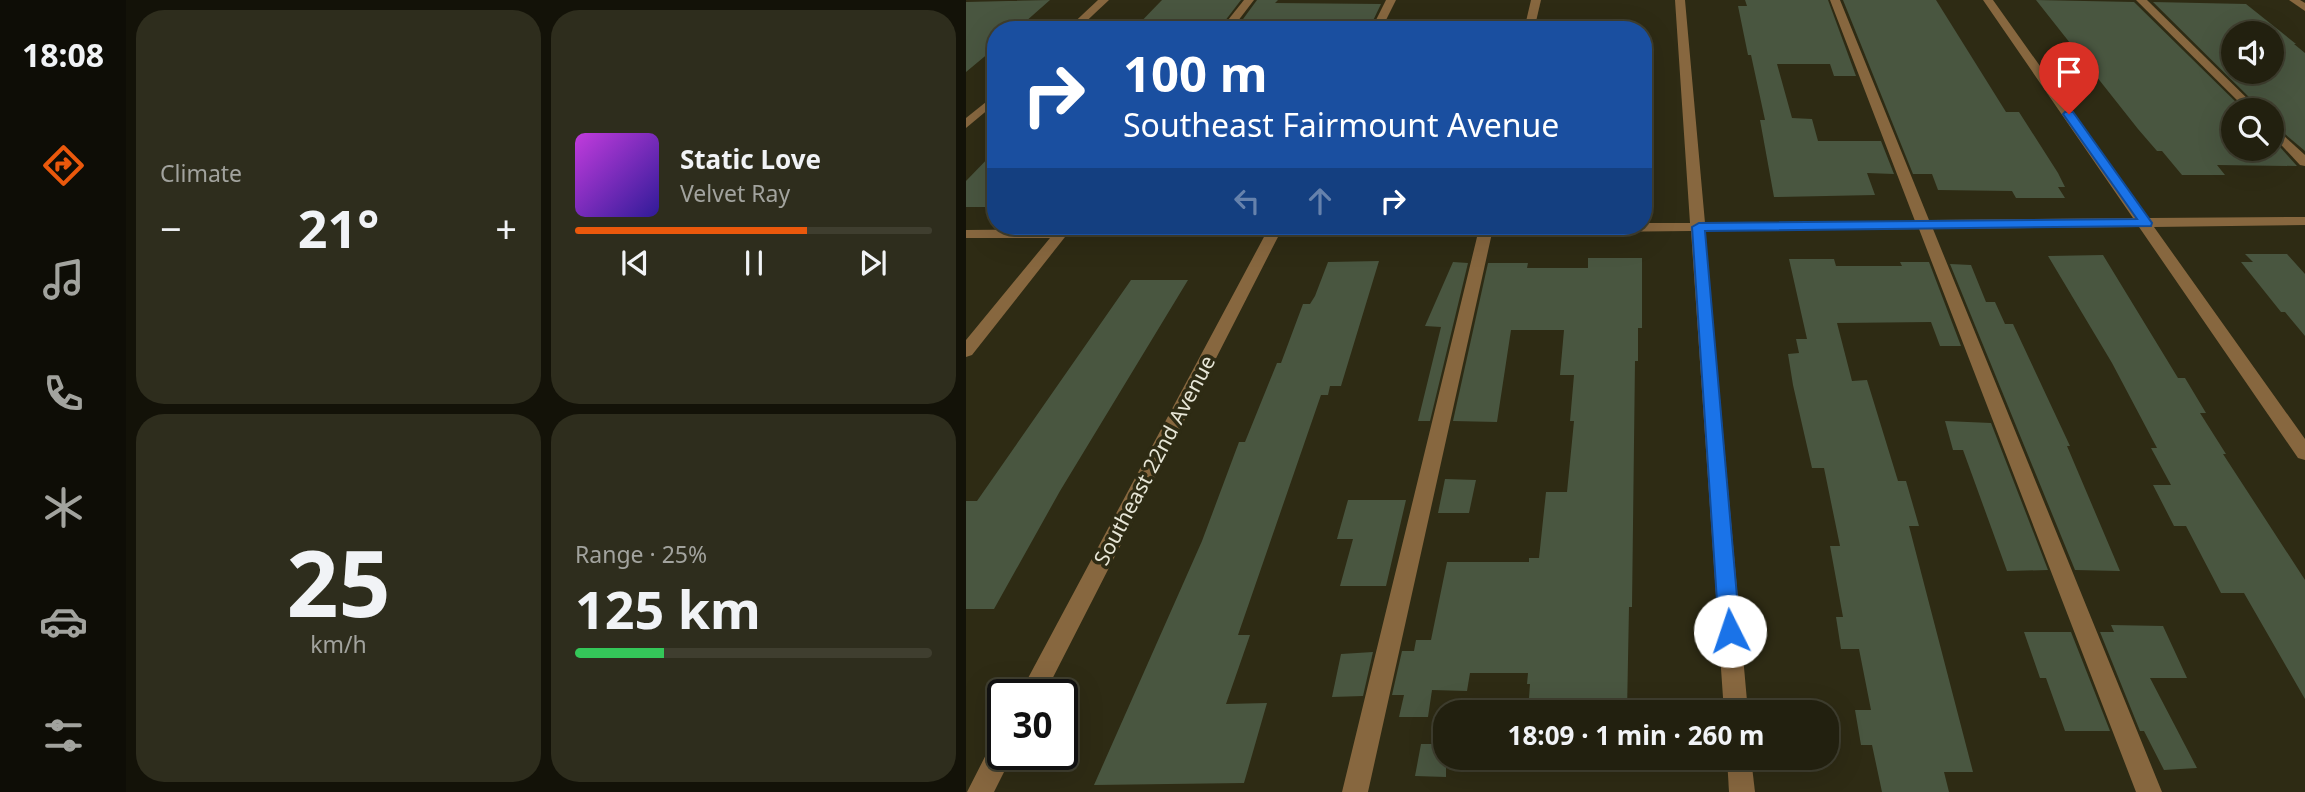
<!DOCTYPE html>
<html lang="en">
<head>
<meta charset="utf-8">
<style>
	body { margin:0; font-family:"Noto Sans",sans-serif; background:#2e2d1d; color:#f1f3f6; height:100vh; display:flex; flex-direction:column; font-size:26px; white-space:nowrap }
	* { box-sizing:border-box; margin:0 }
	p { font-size:23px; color:#a2a39e }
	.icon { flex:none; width:38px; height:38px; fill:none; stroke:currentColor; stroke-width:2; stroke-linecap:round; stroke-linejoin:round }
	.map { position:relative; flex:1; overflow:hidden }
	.drawer { display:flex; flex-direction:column; gap:10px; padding:10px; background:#131208; width:840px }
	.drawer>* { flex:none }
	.banner { position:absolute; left:21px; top:21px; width:665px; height:214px; border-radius:28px; box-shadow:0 7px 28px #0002,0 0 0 2px #3f3e2f; background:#1a4fa0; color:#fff; overflow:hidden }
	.fabs { position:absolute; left:1255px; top:21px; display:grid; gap:14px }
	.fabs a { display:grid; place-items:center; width:63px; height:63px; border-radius:50%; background:#22200f; box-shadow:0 7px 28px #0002,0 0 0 2px #3f3e2f; font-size:35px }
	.speed { position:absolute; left:21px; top:679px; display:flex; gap:14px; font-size:35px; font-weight:700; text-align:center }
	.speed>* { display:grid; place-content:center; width:91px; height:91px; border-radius:50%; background:#22200f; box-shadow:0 7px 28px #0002,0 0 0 2px #3f3e2f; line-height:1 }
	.speed .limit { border:4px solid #111; border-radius:10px; background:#fff; color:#111 }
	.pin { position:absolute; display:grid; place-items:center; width:60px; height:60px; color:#fff; margin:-72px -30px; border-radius:50% 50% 50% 0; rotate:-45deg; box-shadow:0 0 7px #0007 }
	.pin .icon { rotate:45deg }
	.me { position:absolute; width:77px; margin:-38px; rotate:356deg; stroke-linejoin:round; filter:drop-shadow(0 0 5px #0008) }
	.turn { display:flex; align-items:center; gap:24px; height:147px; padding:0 21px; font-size:32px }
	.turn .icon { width:91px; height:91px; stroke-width:2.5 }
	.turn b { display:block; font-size:49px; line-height:60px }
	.lanes { display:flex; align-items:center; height:66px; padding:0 21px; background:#0003; justify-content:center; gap:35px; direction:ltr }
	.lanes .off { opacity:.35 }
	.big { font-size:52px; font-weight:700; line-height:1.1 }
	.drawer .card { flex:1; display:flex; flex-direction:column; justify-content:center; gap:10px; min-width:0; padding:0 24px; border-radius:28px; background:#2e2d1d }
	.drawer .dial { align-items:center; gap:0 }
	.dial b { font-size:91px; line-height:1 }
	.song { display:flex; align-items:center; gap:21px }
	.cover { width:84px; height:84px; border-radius:10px; background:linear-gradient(135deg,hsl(290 70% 55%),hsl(250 70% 35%)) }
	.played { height:7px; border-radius:4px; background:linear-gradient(90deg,#ea580c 65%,#3f3e2f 65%) }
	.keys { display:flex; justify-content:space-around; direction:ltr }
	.heat { display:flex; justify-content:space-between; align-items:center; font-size:38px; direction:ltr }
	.charge { height:10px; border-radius:5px; background:linear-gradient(90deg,#34c759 25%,#3f3e2f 0) }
	.drawer .tiles { flex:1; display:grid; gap:10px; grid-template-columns:repeat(2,1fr) }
	.trip { position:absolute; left:467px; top:700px; width:406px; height:70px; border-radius:28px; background:#22200f; box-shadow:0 7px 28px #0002,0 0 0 2px #3f3e2f; font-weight:700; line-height:70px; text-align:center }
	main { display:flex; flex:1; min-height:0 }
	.tab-bar { display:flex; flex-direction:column; width:126px; justify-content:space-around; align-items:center; background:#0e0d06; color:#a2a39e }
	.tab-bar .icon { width:49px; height:49px }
	.tab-bar .active { color:#ea580c }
	.tab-bar b { font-size:32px; color:#f1f3f6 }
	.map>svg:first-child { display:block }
	.building { fill:#495640; fill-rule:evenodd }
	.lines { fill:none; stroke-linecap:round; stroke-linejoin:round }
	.minor { fill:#87673f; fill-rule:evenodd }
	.route { fill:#1a73e8; stroke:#114b97; stroke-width:2 }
	.labels { text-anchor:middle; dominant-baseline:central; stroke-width:7; stroke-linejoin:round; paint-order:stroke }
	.street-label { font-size:21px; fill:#e7e6d7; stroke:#2e2b14 }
</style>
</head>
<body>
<main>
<nav class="tab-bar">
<b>18:08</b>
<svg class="icon active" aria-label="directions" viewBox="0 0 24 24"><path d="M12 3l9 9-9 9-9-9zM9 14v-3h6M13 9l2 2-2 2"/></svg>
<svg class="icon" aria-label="music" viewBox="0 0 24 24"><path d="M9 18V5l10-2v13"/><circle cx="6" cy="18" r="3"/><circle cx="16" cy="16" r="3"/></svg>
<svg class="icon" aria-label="phone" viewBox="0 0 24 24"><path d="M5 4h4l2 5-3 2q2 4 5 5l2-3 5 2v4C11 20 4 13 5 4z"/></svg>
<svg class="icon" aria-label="climate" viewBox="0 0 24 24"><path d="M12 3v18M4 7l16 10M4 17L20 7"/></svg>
<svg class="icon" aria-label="car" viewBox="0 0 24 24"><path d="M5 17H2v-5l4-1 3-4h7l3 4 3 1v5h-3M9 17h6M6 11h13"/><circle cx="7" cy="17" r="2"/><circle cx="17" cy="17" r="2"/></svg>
<svg class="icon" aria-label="filters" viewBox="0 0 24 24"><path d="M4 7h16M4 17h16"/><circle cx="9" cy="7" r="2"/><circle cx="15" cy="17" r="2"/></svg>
</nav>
<section class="drawer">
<div class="tiles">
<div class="card"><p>Climate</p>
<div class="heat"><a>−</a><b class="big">21°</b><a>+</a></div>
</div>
<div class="card">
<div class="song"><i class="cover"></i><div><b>Static Love</b><p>Velvet Ray</p></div></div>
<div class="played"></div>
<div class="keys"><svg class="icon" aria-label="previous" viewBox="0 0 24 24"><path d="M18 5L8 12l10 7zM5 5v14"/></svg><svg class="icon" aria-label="pause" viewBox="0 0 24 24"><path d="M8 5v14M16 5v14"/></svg><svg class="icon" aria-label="next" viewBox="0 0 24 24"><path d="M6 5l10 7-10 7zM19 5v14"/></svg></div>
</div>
<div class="card dial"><b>25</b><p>km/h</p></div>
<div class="card"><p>Range · 25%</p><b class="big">125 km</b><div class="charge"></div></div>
</div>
</section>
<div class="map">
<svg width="1339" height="792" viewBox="0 0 1339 792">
	<rect width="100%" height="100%" fill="#2e2b14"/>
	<g class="building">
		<polygon points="84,0 50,30 30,30 30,47 0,72 0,2"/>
		<polygon points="196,0 275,0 252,30 167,30"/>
		<polygon points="291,0 312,0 309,3 415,4 403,29 269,30"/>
		<polygon points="779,0 862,0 890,76 868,76 864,64 811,64 826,118 846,119 852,141 915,141 928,174 901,173 909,195 808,197 794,120 799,120 785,55 782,55 772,6 781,6"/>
		<polygon points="877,0 970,0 1040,112 1053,112 1092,173 1099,187 1092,187 1099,198 1050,198 1046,191 972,190 966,174 947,174"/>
		<polygon points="1070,0 1168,2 1278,110 1267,110 1267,149 1306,149 1306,138 1331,166 1251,165 1259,175 1216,175 1196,151 1191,151 1172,129"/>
		<path d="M1187 2 1280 4 1330 44H1328L1339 53V151L1306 123V110H1296ZM1267 33H1306V72H1267Z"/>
		<polygon points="30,150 30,207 0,207 0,181"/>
		<polygon points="1279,254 1321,254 1339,274 1339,336 1319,312 1315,312 1275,262 1287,262"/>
		<polygon points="1137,255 1212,378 1219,378 1240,413 1234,413 1260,454 1257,454 1339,580 1339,699 1278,593 1255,593 1220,526 1208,526 1187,485 1205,485 1185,448 1191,448 1146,363 1082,256"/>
		<polygon points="622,258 676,258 676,328 672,328 672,361 669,361 666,607 663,607 661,712 562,712 564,684 561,684 562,673 504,673 501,691 466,690 462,717 433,717 438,695 426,695 436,651 448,651 450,640 465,640 481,562 563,562 563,558 573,558 580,492 601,492 608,421 604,421 608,375 594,375 598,330 545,330 531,422 487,421 522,263 562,263 561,268 622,268"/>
		<polygon points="823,259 868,259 870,266 936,266 934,262 963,262 995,346 974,346 965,322 871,323 886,381 901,380 932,481 940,481 953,526 943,526 1007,772 978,772 983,792 916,792 906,745 895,745 889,710 905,710 893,649 875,649 870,617 877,617 864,546 874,546 858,468 846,468 827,385 822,354 833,353 830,339 841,339"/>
		<polygon points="413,261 375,386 364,386 362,395 355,395 272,635 284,635 260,704 301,703 278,783 128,785 236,541 273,442 279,442 311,363 315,363 337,304 344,304 349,296 362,262"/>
		<polygon points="487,262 502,263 464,421 452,421 475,327 459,326"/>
		<polygon points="984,264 1005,265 1020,302 1029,302 1039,324 1047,324 1104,446 1101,446 1154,571 1109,570"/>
		<polygon points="165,280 222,280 94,491 28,609 0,609 0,501 11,501"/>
		<polygon points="979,421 1025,423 1082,570 1041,571 997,450 987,450"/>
		<polygon points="479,479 510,480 503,513 472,513"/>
		<polygon points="382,500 440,500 420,586 374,586 387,539 371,539"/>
		<polygon points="1145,625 1197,626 1221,678 1184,678 1231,768 1198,770 1178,731 1174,731 1134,632 1148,632"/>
		<polygon points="1058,632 1105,632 1144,731 1099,731 1080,678 1074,678"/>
		<polygon points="407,652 397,696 366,697 375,654"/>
		<polygon points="455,744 480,744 480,777 449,776"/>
		<polygon points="557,758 661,758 661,769 556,769"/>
	</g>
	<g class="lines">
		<g class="minor">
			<polygon points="132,0 143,0 111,30 100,30"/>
			<polygon points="278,0 288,0 265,30 254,30"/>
			<polygon points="420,0 430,0 415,30 405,30"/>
			<polygon points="565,0 575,0 568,30 558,30"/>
			<polygon points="709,0 719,0 739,223 949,221 864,0 874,0 963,220 1167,218 1017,0 1027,0 1182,218 1339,217 1339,225 1188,227 1339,439 1339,460 1332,458 1173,227 967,229 1196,792 1170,792 953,229 739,231 782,712 758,712 725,231 526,233 402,792 376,792 512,233 313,235 78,695 53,695 299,235 99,237 6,355 0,357 0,340 84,238 0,238 0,230 91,229 93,226 105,226 106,229 677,226 677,223 724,223"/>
			<polygon points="1170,0 1181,0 1293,110 1281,110"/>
			<polygon points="1323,0 1334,0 1339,3 1339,11"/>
			<polygon points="30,94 30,103 0,128 0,118"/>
			<polygon points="1306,125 1339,155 1339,166 1334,165 1306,135"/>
			<polygon points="37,736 37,754 47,754 28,792 1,792 28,739"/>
			<polygon points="761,758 785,758 789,792 763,792"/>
		</g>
	</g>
	<polygon class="route" points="1099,112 1107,112 1186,223 1185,226 739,231 774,631 771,637 764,640 756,637 753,631 726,227 733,223 1171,219 1097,114"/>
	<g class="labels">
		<g class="street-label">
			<text transform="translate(188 460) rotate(-62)">Southeast 22nd Avenue</text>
		</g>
	</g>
</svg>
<div class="fabs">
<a><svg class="icon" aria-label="sound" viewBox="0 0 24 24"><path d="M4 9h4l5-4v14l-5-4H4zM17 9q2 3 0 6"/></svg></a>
<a><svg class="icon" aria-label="search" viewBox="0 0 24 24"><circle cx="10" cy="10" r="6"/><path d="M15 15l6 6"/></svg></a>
</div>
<div class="speed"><div class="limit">30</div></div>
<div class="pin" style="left:1103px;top:114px;background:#d93025"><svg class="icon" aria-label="arrive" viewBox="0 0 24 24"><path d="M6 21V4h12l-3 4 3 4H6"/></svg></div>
<svg class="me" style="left:764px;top:631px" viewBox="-20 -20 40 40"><circle r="19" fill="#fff"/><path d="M0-13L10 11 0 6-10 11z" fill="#1a73e8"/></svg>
<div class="trip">18:09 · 1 min · 260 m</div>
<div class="banner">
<div class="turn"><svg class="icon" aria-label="right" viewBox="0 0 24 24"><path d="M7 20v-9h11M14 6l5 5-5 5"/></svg><div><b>100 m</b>Southeast Fairmount Avenue</div></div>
<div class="lanes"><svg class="icon off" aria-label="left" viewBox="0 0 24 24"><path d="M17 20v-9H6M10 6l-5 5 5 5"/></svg><svg class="icon off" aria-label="ahead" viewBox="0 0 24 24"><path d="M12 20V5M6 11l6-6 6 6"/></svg><svg class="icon" aria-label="right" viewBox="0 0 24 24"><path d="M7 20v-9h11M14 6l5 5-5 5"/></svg></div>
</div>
</div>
</main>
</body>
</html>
